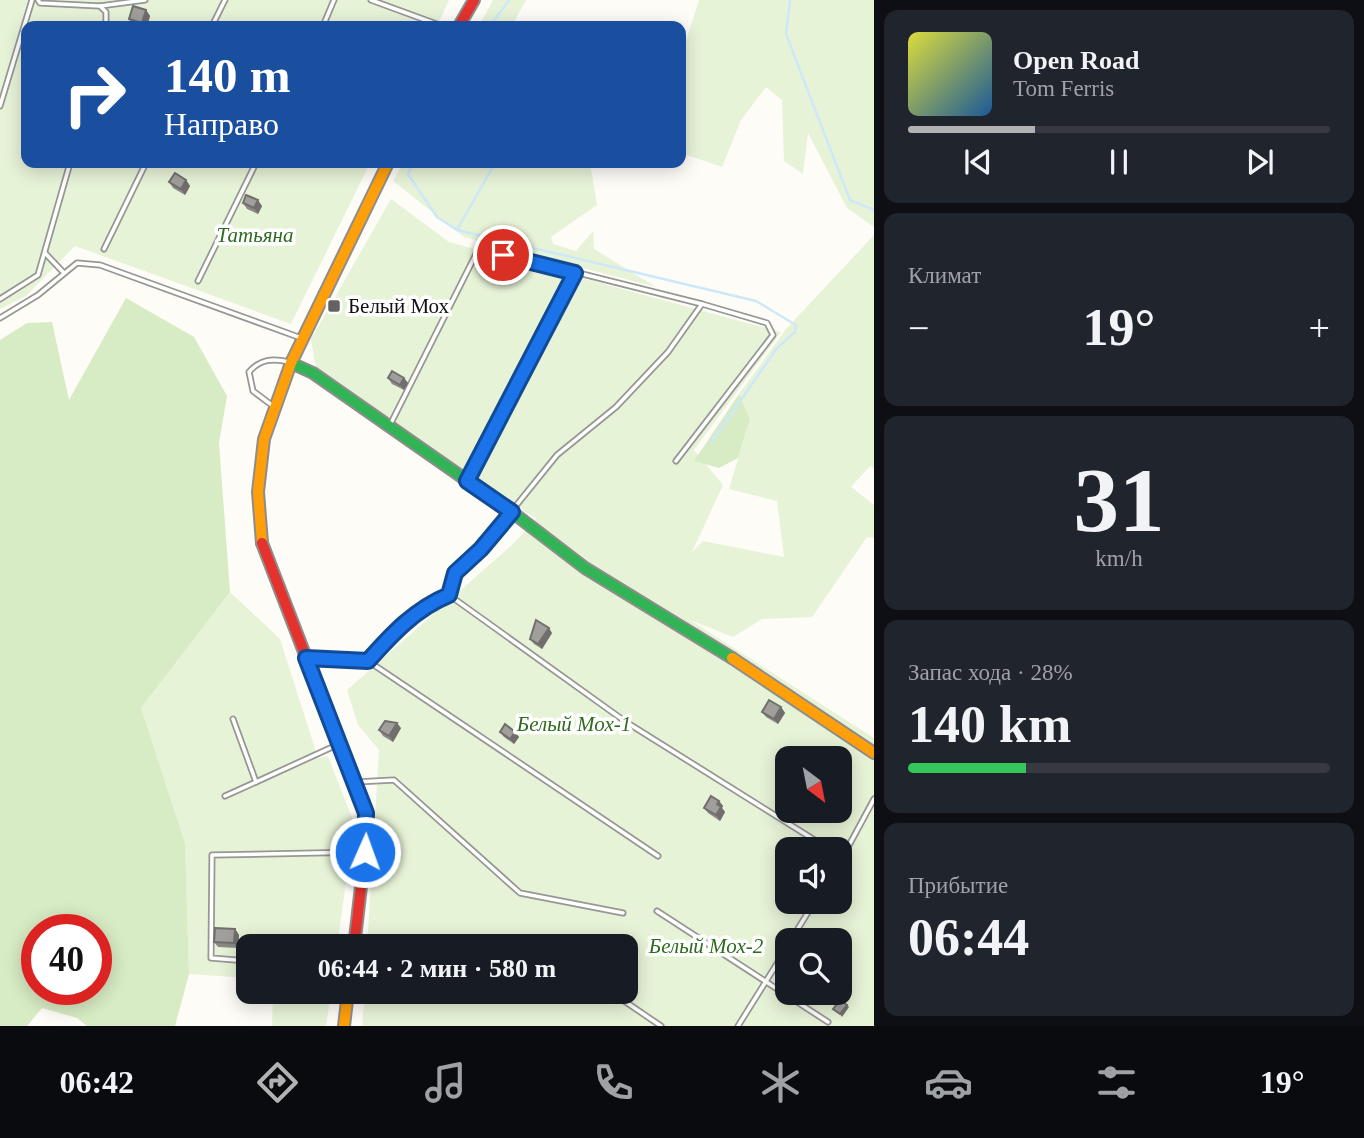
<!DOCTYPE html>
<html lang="ru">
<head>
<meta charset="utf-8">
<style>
	body { margin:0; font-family:"Times New Roman",serif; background:#20242c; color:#f1f3f6; height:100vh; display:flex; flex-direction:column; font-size:26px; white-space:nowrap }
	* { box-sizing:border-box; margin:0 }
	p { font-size:23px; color:#9ea1a6 }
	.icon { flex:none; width:38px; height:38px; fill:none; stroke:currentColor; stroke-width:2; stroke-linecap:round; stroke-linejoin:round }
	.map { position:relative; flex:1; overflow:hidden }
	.side { display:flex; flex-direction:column; gap:10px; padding:10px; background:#0d0f14; width:490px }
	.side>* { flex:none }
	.hud { position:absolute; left:21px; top:21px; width:665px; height:147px; border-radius:14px; box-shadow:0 4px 18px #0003; background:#1a4fa0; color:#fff; overflow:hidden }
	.needle { width:46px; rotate:148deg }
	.fabs { position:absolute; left:775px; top:746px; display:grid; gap:14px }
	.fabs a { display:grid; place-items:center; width:77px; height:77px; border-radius:14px; background:#171b24; box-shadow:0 4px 18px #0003; font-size:35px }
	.speed { position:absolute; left:21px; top:914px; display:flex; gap:14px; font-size:35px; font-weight:700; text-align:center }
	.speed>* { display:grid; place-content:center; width:91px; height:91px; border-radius:50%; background:#171b24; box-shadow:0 4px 18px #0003; line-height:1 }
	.speed .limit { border:10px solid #d22; background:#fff; color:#111 }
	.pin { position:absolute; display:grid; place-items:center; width:60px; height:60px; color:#fff; margin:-30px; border:4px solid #fff; border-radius:50%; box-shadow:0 2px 7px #0007 }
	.me { position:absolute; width:77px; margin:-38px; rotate:2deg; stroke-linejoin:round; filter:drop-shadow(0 0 5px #0008) }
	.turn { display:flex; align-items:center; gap:24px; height:147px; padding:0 28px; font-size:32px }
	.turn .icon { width:91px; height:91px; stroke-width:2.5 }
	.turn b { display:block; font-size:49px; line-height:60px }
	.big { font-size:52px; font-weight:700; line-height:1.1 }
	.side .tile { flex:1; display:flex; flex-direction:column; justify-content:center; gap:10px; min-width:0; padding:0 24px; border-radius:14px; background:#20242c }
	.side .dial { align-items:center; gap:0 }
	.dial b { font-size:91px; line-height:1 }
	.song { display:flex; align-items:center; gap:21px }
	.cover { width:84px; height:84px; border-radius:10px; background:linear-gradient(135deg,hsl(60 70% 55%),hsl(210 70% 35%)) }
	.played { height:7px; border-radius:4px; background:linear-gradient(90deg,#b2b2b3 30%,#363941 30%) }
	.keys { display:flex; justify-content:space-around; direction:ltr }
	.heat { display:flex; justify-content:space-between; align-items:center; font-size:38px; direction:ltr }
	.charge { height:10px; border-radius:5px; background:linear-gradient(90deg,#34c759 28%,#363941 0) }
	.trip { position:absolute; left:236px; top:934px; width:402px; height:70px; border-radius:14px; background:#171b24; box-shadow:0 4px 18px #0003; font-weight:700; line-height:70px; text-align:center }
	.dock { display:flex; height:112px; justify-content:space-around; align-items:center; background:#090b0e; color:#9ea1a6 }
	.dock .icon { width:49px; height:49px }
	.dock .selected { color:#b2b2b3 }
	.dock b { font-size:32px; color:#f1f3f6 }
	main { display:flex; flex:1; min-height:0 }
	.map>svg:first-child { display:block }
	.green { fill:#e7f3d7; fill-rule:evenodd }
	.forest { fill:#d7ebc4; fill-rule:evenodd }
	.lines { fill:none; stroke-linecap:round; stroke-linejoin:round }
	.stream { stroke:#cde8f8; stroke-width:2.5 }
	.lane-casing { stroke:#979795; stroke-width:7 }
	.fast-casing { stroke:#8e8d8b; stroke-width:14 }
	.slow-casing { stroke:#8e8d8b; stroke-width:14 }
	.jam-casing { stroke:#8e8d8b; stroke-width:14 }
	.lane { stroke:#fffffe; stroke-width:3.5 }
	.fast { stroke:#30b455; stroke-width:10 }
	.slow { stroke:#ff9f0a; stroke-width:10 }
	.jam { stroke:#e5322d; stroke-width:10 }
	.wall { fill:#8a8986 }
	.shaded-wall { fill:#716f6d }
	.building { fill:#a19f9c; stroke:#716f6d; stroke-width:2 }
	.route-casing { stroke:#114b97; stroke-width:18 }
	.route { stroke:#1a73e8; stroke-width:12 }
	.poi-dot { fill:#646362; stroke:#fff; stroke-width:2.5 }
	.labels { text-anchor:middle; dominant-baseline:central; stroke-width:7; stroke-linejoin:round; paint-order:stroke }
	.park-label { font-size:21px; font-style:italic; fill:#2e6b1e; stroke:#fff }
	.poi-label { font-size:21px; fill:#111; stroke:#fff; text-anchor:start }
</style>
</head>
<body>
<main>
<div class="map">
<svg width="874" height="1026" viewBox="0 0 874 1026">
	<rect width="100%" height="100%" fill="#fdfcf7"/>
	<g class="green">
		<polygon points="0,0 449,0 437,26 26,26 26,163 370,163 291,324 75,246 26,296 0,309"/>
		<polygon points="493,0 526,0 515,20 524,26 479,26"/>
		<polygon points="699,0 874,0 874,227 847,208 808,133 803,174 784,161 782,100 766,87 741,120 722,167 681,153 681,57"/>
		<polygon points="403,163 590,163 597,205 551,237 553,244 576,251 593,231 594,249 656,287 464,237 393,181"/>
		<path d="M391 199 449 242 781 332 694 450 723 485 692 552 703 541 784 557 777 501 729 489 750 419 739 394 786 329 874 235V468L870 466 851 487 874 505V538L867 537 812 617 762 619 733 637 690 620 874 738V1026H362L365 992H626V947H367L379 750 358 725 347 690 513 544 536 519 316 369 311 339ZM788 758H840V810H788ZM788 849H840V901H788ZM788 940H840V992H788Z"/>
		<polygon points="230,592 280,639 318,758 328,756 354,823 337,947 248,947 248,978 189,974 185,843 141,708"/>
		<polygon points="273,992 331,992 326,1026 272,1026"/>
	</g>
	<g class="forest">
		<path d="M126 298 194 337 227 396 219 443 230 592 141 708 185 843 189 974 175 1026H87L77 1018 42 1008 27 1026H0V340L27 323 52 322 69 400ZM37 929H96V989H37Z"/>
		<polygon points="739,394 750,419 738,458 719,468 694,461"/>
	</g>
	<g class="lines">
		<g class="stream">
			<polyline points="790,0 786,34 850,200 874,210"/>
			<polyline points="490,26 509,0"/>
			<polyline points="413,163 408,174 437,217 457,230 756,301 796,325 795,332 777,348 711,443"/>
			<polyline points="457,230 495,163"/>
		</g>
		<g class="lane-casing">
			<g id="lane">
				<polyline points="38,0 40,3 100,6 106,12 106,26"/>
				<polyline points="371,0 442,26"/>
				<polyline points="100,6 145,0"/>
				<polyline points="212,26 225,0"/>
				<polyline points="323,26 334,0"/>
				<polyline points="0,106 32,0"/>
				<polyline points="104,249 146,163"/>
				<polyline points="45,253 63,272"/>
				<polyline points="198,281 256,163"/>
				<polyline points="0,299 38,275 70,163"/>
				<polyline points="0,318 38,295 77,263 100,265 301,338"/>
				<path d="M273 406 253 391 249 372C260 359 273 358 289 362"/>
				<polyline points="390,425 479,248 702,304 767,323 773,335 676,461"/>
				<polyline points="468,479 574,274"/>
				<polyline points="449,595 626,722 829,849"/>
				<polyline points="308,658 368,661 658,856"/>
				<path d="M368 661C392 634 415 609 449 595L455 573 481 549 557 455 616 407 668 352 702 304"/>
				<polyline points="233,719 256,782 339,744"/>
				<polyline points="356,782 394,780 520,893 623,913"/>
				<polyline points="225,796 256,782"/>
				<polyline points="840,862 874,799"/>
				<polyline points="657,911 828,1022"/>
				<polyline points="791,940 815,901"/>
				<polyline points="248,961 211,958 212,855 363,852"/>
				<polyline points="611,992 661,1026"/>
				<polyline points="738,1026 788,946"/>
			</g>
		</g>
		<g class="fast-casing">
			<polyline id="fast" points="291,363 313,373 512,512 585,568 732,658"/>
		</g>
		<g class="slow-casing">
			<g id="slow">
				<polyline points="262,543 258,492 264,439 291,363 388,163"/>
				<polyline points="732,658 874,753"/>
				<polyline points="344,1026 348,992"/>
			</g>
		</g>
		<g class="jam-casing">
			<g id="jam">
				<polyline points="459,26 474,0"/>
				<polyline points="262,543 366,813 365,852 354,947"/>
			</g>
		</g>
		<use href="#lane" class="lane"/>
		<use href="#fast" class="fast"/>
		<use href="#slow" class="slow"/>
		<use href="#jam" class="jam"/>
	</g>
	<g class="wall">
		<polygon points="146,10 150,16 147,26 139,26 132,24 129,19"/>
		<polygon points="186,180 190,186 185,195 173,188 169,182"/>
		<polygon points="243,203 262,206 258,214 247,209"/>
		<polygon points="388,378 404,378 408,383 404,390 392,384"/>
		<polygon points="552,633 542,649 534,644 530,639"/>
		<polygon points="781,707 785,713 778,724 766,717 762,712"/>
		<polygon points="401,728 393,742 383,736 379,730"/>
		<polygon points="500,732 515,732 519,737 514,744 504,737"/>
		<polygon points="719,801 723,806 722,808 725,812 720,821 708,813 704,808"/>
		<polygon points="235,929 239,935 238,948 218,947 214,942"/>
	</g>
	<g class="shaded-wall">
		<polygon points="146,10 150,16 147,26 145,26 142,23"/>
		<polygon points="186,180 190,186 185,195 181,189"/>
		<polygon points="258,200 262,206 258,214 254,208"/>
		<polygon points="404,378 408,383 404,390 400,385"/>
		<polygon points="549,628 552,633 542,649 538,644"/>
		<polygon points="781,707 785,713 778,724 774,719"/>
		<polygon points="397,723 401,728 393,742 389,736"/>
		<polygon points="515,732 519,737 514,744 510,739"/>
		<polygon points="719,801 723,806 722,808 725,812 720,821 716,815 717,804"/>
		<polygon points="235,929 239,935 238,948 234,943"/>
		<polygon points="847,1005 849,1007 842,1017 840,1014"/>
	</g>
	<g class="building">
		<polygon points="133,6 146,10 142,23 129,19"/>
		<polygon points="175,173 186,180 181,189 169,182"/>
		<polygon points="246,195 258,200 254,208 243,203"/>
		<polygon points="392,371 404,378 400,385 388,378"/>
		<polygon points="536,620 549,628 538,644 530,639"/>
		<polygon points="769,700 781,707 774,719 762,712"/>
		<polygon points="385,721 397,723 389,736 379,730"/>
		<polygon points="505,724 515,732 510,739 500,732"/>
		<polygon points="711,796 719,801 717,804 721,807 716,815 704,808"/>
		<polygon points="215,928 235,929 234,943 214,942"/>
		<polygon points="840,1000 847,1005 840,1014 833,1009"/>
	</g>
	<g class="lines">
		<g class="route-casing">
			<path id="route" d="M365 852 366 813 306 658 368 661C392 634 415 609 449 595L455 573 481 549 512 512 467 481 575 273 503 255"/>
		</g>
		<use href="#route" class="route"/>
	</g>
	<rect class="poi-dot" x="327" y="299" width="14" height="14" rx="3.5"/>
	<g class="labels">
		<g class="park-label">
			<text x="255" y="235">Татьяна</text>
			<text x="574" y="724">Белый Мох-1</text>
			<text x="706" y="946">Белый Мох-2</text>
		</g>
		<g class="poi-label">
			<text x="348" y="306">Белый Мох</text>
		</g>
	</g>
</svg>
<div class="fabs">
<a><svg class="needle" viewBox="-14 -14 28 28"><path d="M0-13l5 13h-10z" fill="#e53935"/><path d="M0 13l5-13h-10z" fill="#9ea1a6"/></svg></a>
<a><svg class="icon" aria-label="sound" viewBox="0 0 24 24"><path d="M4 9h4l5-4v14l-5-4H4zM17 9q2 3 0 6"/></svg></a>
<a><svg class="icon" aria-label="search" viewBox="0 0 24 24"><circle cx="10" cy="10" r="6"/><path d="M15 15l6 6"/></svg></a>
</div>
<div class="speed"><div class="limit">40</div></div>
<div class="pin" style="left:503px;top:255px;background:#d93025"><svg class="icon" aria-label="arrive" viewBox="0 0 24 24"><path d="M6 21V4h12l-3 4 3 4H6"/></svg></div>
<svg class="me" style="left:365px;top:852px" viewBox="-20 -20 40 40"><circle r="17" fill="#1a73e8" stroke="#fff" stroke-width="3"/><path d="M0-11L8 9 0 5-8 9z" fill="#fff"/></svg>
<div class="trip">06:44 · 2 мин · 580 m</div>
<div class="hud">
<div class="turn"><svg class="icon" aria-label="right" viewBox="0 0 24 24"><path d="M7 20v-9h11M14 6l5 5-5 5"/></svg><div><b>140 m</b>Направо</div></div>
</div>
</div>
<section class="side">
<div class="tile">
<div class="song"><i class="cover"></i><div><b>Open Road</b><p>Tom Ferris</p></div></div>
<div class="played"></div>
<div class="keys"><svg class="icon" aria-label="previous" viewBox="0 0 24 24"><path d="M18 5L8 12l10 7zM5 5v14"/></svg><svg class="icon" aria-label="pause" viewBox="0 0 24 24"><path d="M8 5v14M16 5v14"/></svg><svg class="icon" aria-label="next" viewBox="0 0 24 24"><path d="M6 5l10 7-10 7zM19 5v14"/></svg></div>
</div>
<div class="tile"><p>Климат</p>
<div class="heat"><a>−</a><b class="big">19°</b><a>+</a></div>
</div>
<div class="tile dial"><b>31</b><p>km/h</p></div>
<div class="tile"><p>Запас хода · 28%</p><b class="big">140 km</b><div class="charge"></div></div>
<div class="tile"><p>Прибытие</p><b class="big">06:44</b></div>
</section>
</main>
<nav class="dock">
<b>06:42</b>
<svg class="icon selected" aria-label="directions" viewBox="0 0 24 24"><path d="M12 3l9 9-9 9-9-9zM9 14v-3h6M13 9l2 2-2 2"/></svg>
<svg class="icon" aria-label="music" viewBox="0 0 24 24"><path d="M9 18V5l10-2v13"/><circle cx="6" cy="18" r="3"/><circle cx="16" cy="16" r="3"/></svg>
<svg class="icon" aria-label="phone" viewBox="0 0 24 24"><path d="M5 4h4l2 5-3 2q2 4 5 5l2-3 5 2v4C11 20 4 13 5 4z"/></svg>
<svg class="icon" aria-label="climate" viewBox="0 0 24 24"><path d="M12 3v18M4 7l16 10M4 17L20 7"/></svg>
<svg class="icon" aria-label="car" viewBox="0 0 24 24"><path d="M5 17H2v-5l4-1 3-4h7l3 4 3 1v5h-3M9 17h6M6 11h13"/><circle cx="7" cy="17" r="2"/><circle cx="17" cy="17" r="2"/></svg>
<svg class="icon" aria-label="filters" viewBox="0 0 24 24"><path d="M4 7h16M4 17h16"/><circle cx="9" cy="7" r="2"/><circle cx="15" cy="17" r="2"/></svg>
<b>19°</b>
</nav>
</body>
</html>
